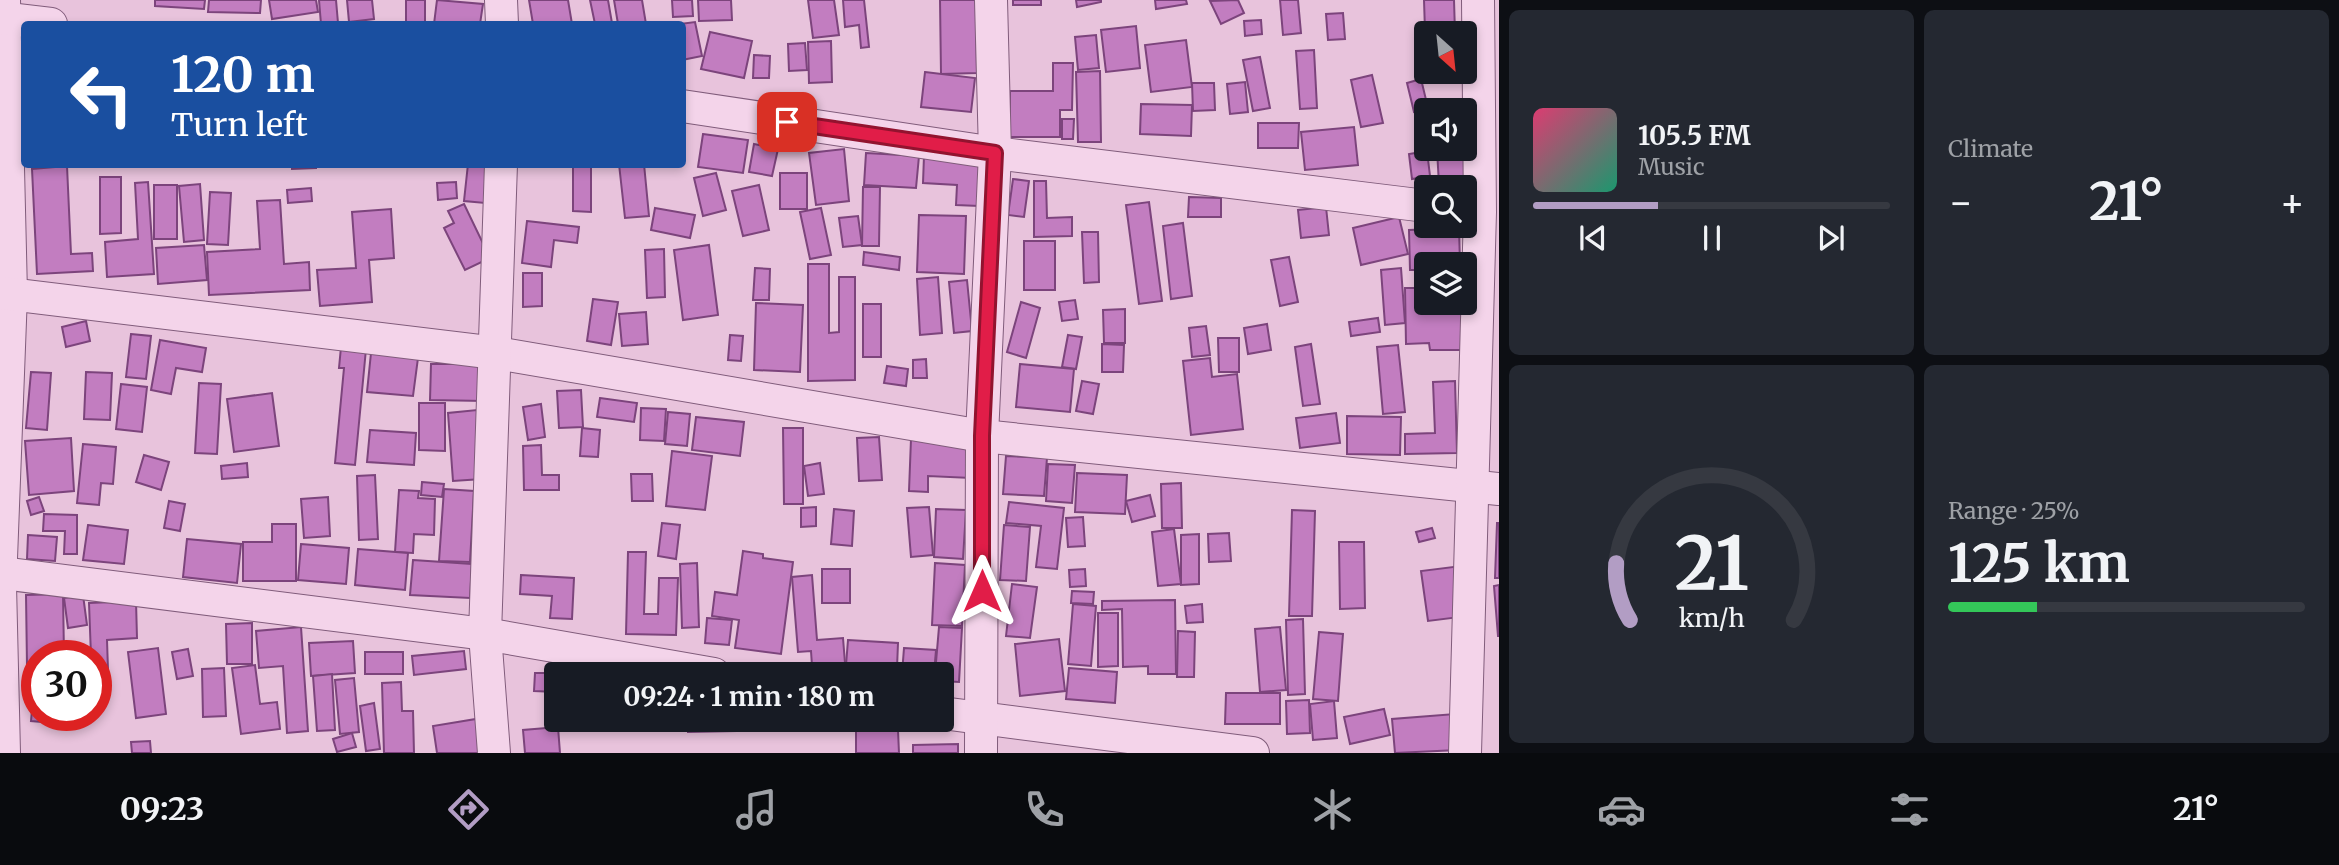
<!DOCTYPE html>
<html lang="en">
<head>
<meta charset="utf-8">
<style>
	body { margin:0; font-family:Merriweather,serif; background:#242831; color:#f1f3f6; height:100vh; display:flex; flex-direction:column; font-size:26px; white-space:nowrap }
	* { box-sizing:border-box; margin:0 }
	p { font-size:23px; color:#9ea1a6 }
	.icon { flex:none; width:38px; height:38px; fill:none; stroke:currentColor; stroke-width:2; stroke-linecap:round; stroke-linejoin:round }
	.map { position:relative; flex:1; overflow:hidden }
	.drawer { display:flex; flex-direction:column; gap:10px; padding:10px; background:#0d0f14; width:840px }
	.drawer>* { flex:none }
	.banner { position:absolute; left:21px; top:21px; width:665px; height:147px; border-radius:7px; box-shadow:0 4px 10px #0003; background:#1a4fa0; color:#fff; overflow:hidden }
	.needle { width:46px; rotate:153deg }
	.buttons { position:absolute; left:1414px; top:21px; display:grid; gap:14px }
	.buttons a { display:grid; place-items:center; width:63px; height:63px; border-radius:7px; background:#171b24; box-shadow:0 4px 10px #0003; font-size:35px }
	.speed { position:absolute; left:21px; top:640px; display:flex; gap:14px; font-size:35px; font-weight:700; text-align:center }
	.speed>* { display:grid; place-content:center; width:91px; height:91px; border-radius:50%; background:#171b24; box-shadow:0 4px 10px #0003; line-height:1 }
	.speed .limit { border:10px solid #d22; background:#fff; color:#111 }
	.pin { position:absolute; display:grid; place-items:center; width:60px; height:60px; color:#fff; margin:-30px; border-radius:14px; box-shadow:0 4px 10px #0006 }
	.me { position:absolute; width:77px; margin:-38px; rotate:0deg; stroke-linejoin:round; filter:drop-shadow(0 0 5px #0008) }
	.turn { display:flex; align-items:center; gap:24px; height:147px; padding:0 35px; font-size:32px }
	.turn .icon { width:91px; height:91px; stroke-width:2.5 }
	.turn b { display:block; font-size:49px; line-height:60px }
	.big { font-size:52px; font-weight:700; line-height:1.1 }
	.drawer .card { flex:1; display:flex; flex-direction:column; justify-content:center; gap:10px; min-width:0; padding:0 24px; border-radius:10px; background:#242831 }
	.drawer .dial { align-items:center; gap:0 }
	.dial svg { height:182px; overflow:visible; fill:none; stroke:#363941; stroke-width:7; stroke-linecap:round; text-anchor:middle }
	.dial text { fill:#f1f3f6; stroke:none }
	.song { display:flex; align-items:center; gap:21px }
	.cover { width:84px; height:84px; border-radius:10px; background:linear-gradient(135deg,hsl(340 70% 55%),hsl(160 70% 35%)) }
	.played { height:7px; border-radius:4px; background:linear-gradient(90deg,#b29dc4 35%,#363941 35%) }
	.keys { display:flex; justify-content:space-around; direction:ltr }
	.heat { display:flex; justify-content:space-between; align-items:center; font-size:38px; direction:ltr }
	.charge { height:10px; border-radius:5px; background:linear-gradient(90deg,#34c759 25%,#363941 0) }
	.drawer .tiles { flex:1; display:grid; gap:10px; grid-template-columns:repeat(2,1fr) }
	.trip { position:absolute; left:544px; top:662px; width:410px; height:70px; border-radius:7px; background:#171b24; box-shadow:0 4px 10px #0003; font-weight:700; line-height:70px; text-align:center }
	.dock { display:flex; height:112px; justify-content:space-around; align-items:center; background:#090b0e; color:#9ea1a6 }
	.dock .icon { width:49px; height:49px }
	.dock .active { color:#b29dc4 }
	.dock b { font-size:32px; color:#f1f3f6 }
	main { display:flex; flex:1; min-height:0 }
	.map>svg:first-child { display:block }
	.building { fill:#c27dc0; stroke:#7c447c; stroke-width:2 }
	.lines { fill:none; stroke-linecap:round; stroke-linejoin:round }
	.minor-casing { stroke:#805c7b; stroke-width:34 }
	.minor { stroke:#f4d4ea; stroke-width:32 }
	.route-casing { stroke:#92132f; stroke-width:18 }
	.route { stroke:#e11d48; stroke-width:12 }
</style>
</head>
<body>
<main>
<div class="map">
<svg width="1499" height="753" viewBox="0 0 1499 753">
	<rect width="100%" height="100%" fill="#e8c3dc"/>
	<g class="building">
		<polygon points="155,0 205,0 204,9 155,6"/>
		<polygon points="209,0 261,0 260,13 208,12"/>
		<polygon points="269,0 316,0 318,12 272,19"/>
		<polygon points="319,0 336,0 338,23 321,24"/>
		<polygon points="347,0 372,0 374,19 349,22"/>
		<rect x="406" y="0" width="19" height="24"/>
		<polygon points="437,0 483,4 480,24 434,24"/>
		<polygon points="529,0 568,0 572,24 533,24"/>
		<polygon points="590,0 608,0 612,23 595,24"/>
		<polygon points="614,0 642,0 646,24 618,24"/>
		<polygon points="672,0 692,0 693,16 673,17"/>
		<polygon points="698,0 731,0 732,20 699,21"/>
		<polygon points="808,0 834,0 839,35 813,38"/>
		<polygon points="843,0 864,0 869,47 861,48 859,25 845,27"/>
		<polygon points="940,0 976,0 977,73 941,74"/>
		<rect x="1013" y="0" width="28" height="5"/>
		<polygon points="1076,0 1101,0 1101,2 1077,7"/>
		<polygon points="1155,0 1186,0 1187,4 1156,9"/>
		<polygon points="1238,0 1244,13 1221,24 1210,1"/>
		<polygon points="1280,0 1298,0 1301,33 1283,35"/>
		<polygon points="1424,0 1454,0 1455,33 1426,33 1426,62"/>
		<polygon points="1343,13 1345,39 1328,40 1326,14"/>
		<polygon points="1261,20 1262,34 1245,36 1244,21"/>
		<polygon points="695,22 702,56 682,60 682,24 680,24"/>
		<polygon points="1136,26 1140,68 1106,72 1101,30"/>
		<polygon points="710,32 752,41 744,78 701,69"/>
		<polygon points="1096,35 1099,68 1078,70 1075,37"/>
		<polygon points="1186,40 1192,87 1151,92 1145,45"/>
		<polygon points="831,41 832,82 809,83 808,42"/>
		<polygon points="805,43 807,70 789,71 788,44"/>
		<polygon points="1314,50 1317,108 1300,109 1296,51"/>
		<polygon points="754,55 770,56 769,78 753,78"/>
		<polygon points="1260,57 1270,108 1253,111 1243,60"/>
		<polygon points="1053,63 1073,63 1072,110 1060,110 1060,137 1010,137 1010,91 1053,91"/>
		<polygon points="1100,71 1101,142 1078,142 1076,72"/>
		<polygon points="925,72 975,78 971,112 921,107"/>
		<polygon points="1372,75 1383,123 1361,127 1351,80"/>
		<polygon points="1421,79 1428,108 1414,112 1407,83"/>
		<polygon points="1245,82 1248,112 1230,114 1227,84"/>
		<polygon points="1192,83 1214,83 1215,110 1193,111"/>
		<polygon points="1141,104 1192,105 1191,136 1140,134"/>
		<polygon points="1062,119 1074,119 1073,139 1062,139"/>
		<polygon points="1258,123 1299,123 1298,148 1258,148"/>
		<polygon points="1354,127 1358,165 1305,170 1301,132"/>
		<polygon points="703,134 748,140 743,173 698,167"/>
		<polygon points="754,144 778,149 772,176 749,172"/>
		<polygon points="844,149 849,201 816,205 809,153"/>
		<polygon points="1437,149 1465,149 1472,183 1439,185"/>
		<polygon points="1427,151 1430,176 1412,179 1409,154"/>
		<polygon points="866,153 919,156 916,188 864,185"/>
		<polygon points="924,156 981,158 979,206 956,205 957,185 923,183"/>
		<polygon points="292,164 316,164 316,168 292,169"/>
		<polygon points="468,164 488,164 485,203 464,201"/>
		<polygon points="573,164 591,164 591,212 573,211"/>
		<polygon points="619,164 644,164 649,216 625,218"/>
		<polygon points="67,166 71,254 92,253 93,271 37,274 32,169"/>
		<polygon points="716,173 726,210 703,216 694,178"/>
		<rect x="780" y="173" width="27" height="36"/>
		<polygon points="100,177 121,177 121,233 100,234"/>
		<polygon points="1013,179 1029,181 1024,217 1008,215"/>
		<polygon points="1034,181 1046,181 1047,218 1072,217 1072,236 1034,237"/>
		<polygon points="148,182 154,274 107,277 105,242 138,239 135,183"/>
		<polygon points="456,182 457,198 438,200 437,183"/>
		<polygon points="200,184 204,240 184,242 179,186"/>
		<rect x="154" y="185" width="23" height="54"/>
		<polygon points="759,185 769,230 743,236 732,191"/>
		<polygon points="863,187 880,187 879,246 862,246"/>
		<polygon points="311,188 312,201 288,203 287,190"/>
		<polygon points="210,192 231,193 228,245 207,244"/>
		<polygon points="1189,197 1221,198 1221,217 1188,217"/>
		<polygon points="280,200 284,264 309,262 310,290 209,295 207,252 260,249 257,201"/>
		<polygon points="1149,202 1162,301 1139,304 1126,205"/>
		<polygon points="464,204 490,258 465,270 444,228 454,223 448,211"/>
		<polygon points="1326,207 1329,235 1301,238 1298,210"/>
		<polygon points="655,208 695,215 690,238 651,230"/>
		<polygon points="821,208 831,255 810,259 800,212"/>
		<polygon points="391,209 394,258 369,260 372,302 320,306 317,270 356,268 352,212"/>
		<polygon points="919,215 966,216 964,274 917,272"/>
		<polygon points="858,216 862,245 843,247 839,218"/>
		<polygon points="1399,217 1408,254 1361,265 1353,228"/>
		<polygon points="527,221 579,227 577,243 554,240 551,267 522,263"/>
		<polygon points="1183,223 1192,296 1171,299 1163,226"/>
		<polygon points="1459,228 1460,264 1426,264 1426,270 1410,270 1409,230"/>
		<polygon points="1082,232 1098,232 1099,282 1084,283"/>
		<rect x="1024" y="241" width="31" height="49"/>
		<polygon points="204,245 207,280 158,284 156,248"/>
		<polygon points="709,245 718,315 683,320 674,250"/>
		<polygon points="664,249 665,297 647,298 645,250"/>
		<polygon points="864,252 900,257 899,270 863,265"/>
		<polygon points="1289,257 1298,302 1280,306 1271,260"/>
		<polygon points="808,264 829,264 829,333 839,332 839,277 855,277 855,380 808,381"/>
		<polygon points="755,268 770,269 769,300 753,300"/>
		<polygon points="1401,268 1405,323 1385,325 1381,270"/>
		<polygon points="523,273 542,273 542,306 523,307"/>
		<polygon points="938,277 942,333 920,335 917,279"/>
		<polygon points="967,280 972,331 954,333 949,282"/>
		<polygon points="1405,288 1426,288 1426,303 1465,303 1467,350 1430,350 1429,343 1406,344"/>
		<polygon points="593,299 618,302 611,345 587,341"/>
		<polygon points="1075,300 1078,319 1062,321 1059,302"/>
		<polygon points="1021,302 1040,308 1026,358 1007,352"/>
		<polygon points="756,303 803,305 800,372 754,370"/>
		<rect x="863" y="304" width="18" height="53"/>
		<polygon points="1125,309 1125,343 1104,343 1103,310"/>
		<polygon points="646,312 648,344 622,346 619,314"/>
		<polygon points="1378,318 1380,332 1351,336 1349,322"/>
		<polygon points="86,321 90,341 66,347 62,327"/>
		<polygon points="1267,324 1271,350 1248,354 1244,328"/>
		<polygon points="1206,326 1210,355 1192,357 1189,328"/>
		<polygon points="131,334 151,336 146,379 126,377"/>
		<polygon points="730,335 743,336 741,361 728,360"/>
		<polygon points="1068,335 1082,337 1076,369 1062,367"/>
		<polygon points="1218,338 1239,338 1239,372 1219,372"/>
		<polygon points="160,340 206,348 202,372 176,368 171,394 151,390"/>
		<polygon points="1102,344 1124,345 1123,372 1102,372"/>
		<polygon points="1311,344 1320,404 1303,406 1295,347"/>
		<polygon points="1398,345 1405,412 1383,414 1377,347"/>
		<polygon points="341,347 366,349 355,465 335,463 344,368 339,368"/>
		<polygon points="371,353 418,358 413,396 367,392"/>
		<polygon points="1210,358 1212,377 1237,374 1243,429 1191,435 1183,361"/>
		<polygon points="926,359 927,378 913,378 913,360"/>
		<polygon points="431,364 485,364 484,401 430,400"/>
		<polygon points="1020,364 1074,369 1070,412 1016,407"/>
		<polygon points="887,366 908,369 906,386 884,383"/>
		<polygon points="31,372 51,373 47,430 26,428"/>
		<polygon points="86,372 112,373 110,420 84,419"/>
		<polygon points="1082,381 1099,384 1093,414 1076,411"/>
		<polygon points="1455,381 1457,453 1405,454 1405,434 1435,433 1433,382"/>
		<polygon points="199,383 221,384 217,454 195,453"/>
		<polygon points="121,384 147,387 142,432 116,429"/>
		<polygon points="581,390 583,427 559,428 557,391"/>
		<polygon points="272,393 279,446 234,452 227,399"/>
		<polygon points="600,398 637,403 634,422 597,417"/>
		<polygon points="419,403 445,403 445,451 419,450"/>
		<polygon points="541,404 545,437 528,440 523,407"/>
		<polygon points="641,408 666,409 664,441 640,440"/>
		<polygon points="477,410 482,479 453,481 448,413"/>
		<polygon points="668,412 690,414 687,446 665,444"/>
		<polygon points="1336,413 1340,443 1300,448 1296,418"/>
		<polygon points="1347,416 1401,417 1400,455 1347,454"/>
		<polygon points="696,417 744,422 740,456 692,450"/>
		<polygon points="582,428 600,430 598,457 580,456"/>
		<polygon points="783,428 803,428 803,504 784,504"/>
		<polygon points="370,430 416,433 414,465 367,462"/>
		<polygon points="879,437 882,480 859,481 857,438"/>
		<polygon points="71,438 74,491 29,495 25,441"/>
		<polygon points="911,439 972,441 971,478 928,476 928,492 909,491"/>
		<polygon points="83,444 116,447 113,484 101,483 99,505 77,503"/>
		<polygon points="541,445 542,475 559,475 559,490 524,490 523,446"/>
		<polygon points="672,451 712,456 705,510 666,506"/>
		<polygon points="144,455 169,462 161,490 136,482"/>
		<polygon points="1006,456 1047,458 1044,496 1003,494"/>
		<polygon points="247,463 248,477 222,479 221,466"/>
		<polygon points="820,463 824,494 808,496 804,466"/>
		<polygon points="1048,464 1075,465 1072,503 1046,501"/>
		<polygon points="1077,473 1127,475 1125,514 1075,512"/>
		<polygon points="631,474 652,474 653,501 632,501"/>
		<polygon points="375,475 378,539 359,540 357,476"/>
		<polygon points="422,482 444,484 442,497 421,495"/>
		<polygon points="1181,483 1182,528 1162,528 1161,484"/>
		<polygon points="444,489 474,491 470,562 439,561"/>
		<polygon points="399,490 419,491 418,498 435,499 434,535 414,534 413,553 395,552"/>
		<polygon points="1150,495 1155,516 1132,522 1126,501"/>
		<polygon points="39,497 44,511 31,515 27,501"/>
		<polygon points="328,497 330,536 304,538 301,499"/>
		<polygon points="169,501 185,504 180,531 164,528"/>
		<polygon points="1009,502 1064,508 1057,569 1036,567 1041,526 1006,523"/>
		<polygon points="816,507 816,526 801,527 801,508"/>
		<polygon points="929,507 933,555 911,557 907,508"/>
		<polygon points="834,509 854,511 852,546 831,544"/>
		<polygon points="936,509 966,510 963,559 934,557"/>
		<polygon points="1292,510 1315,511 1312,616 1289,616"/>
		<polygon points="44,514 77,515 77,554 64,554 65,531 43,531"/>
		<polygon points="1083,517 1085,546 1068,547 1066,518"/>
		<polygon points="662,523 680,525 676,559 658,556"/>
		<polygon points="1497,523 1499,523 1499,578 1495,578"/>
		<polygon points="272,524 296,524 296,581 243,581 243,542 272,542"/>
		<polygon points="88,525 128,530 124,564 83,560"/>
		<polygon points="1004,525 1030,527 1026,581 1000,580"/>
		<polygon points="1432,528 1435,538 1419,542 1416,532"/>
		<polygon points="1174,529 1181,584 1158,586 1152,532"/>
		<polygon points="1229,533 1231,561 1209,562 1208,534"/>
		<polygon points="1199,534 1199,584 1181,585 1181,535"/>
		<polygon points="28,535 57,537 55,561 27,559"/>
		<polygon points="187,539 241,544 237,583 183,577"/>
		<polygon points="1339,542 1364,542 1365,608 1340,609"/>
		<polygon points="301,544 349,548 346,584 298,580"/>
		<polygon points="358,549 408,553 405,590 355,585"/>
		<polygon points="743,551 763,554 763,558 793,562 781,654 735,648 739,620 712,616 715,592 737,595"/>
		<polygon points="628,552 646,552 644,614 658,614 659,578 678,578 676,635 626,634"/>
		<polygon points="413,560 472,564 470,598 410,595"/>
		<polygon points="697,563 699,627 682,628 680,564"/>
		<polygon points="935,563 965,565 962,626 932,625"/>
		<polygon points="1461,566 1468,616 1428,621 1421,571"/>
		<rect x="822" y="569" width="28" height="34"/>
		<polygon points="1085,569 1086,586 1070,587 1069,570"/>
		<polygon points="521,575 574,578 572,619 550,618 552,596 520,594"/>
		<polygon points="812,575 817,640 843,638 845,663 812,666 811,651 798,652 792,577"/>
		<polygon points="1012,584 1037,587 1030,638 1006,636"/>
		<polygon points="1499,585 1499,636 1498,636 1494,586"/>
		<polygon points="1072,591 1094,592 1093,604 1071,603"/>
		<polygon points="63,594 64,656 37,656 37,665 27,665 26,595"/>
		<polygon points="83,595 87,625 68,628 64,598"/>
		<polygon points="1175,600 1176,674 1148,674 1148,666 1123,667 1122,609 1102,610 1102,601"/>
		<polygon points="136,601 137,638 107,640 108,670 96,670 96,656 91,656 89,603"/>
		<polygon points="1073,604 1096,606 1091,666 1068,664"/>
		<polygon points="1202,604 1203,622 1187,623 1185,606"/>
		<polygon points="1098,613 1118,613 1118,666 1098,667"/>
		<polygon points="707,618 732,620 729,645 705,643"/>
		<polygon points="1303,619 1305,694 1288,695 1286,620"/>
		<polygon points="252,623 252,664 227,664 226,624"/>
		<polygon points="301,627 308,731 287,733 283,666 259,668 256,631"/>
		<polygon points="939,627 962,628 959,682 942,681 942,674 935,674"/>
		<polygon points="1280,627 1286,690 1260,692 1255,629"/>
		<polygon points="1178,631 1195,632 1194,677 1177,677"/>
		<polygon points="1319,632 1343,634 1338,701 1313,699"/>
		<polygon points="1059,639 1065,691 1020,696 1015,644"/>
		<polygon points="848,640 898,643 897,668 846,665"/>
		<polygon points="353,641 355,673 311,676 309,643"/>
		<polygon points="158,648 166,714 136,718 128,652"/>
		<polygon points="904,648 936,650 934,674 902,674"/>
		<polygon points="188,649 193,676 177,679 172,652"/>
		<polygon points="464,651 466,669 414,675 412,656"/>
		<rect x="365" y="652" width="38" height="22"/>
		<polygon points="255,665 260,704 277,702 280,729 241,734 232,668"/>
		<polygon points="224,668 226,716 203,717 202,669"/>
		<polygon points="1069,668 1117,672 1115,703 1066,699"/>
		<polygon points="535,673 560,673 556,674 556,692 534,691"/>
		<polygon points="332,674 335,730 317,731 313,676"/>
		<polygon points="35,677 37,716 55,716 54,723 31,721"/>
		<polygon points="354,678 359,732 340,734 335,680"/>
		<polygon points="401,682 402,711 413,711 414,753 384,753 382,683"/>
		<polygon points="1226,693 1280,693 1280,724 1225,724"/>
		<polygon points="1309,700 1310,733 1287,734 1286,701"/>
		<polygon points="1334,701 1337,738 1313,740 1310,704"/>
		<polygon points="374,703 380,749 366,751 360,706"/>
		<polygon points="1384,709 1390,735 1350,744 1344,717"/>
		<polygon points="1455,714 1458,750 1395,753 1392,719"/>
		<polygon points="74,716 93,716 93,721 75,723"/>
		<polygon points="476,719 481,753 437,753 433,726"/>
		<polygon points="634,719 683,719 683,723 634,724"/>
		<polygon points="688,719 736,719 736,731 688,732"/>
		<rect x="741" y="719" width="40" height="6"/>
		<polygon points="558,727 560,753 525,753 523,730"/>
		<polygon points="898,730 899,753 856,753 856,731"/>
		<polygon points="352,733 356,747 337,752 333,739"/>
		<polygon points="150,741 151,753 132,753 131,742"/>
		<polygon points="958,744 958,753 913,753 913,745"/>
	</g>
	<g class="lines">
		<g class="minor-casing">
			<g id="minor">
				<polyline points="4,0 11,294 0,585 4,753"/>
				<polyline points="501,0 502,24"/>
				<polyline points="0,18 51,24"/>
				<polyline points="682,106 995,153 1426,206"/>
				<polyline points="0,293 496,353 982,436 1499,489"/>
				<polyline points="2,573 485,634 714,674"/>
				<polyline points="942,713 1253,753"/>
				<polyline points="494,753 485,634 501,164"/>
				<polyline points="981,753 982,436 995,153 991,0"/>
				<polyline points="1465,753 1480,212 1478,0"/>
			</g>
		</g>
		<use href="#minor" class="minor"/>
	</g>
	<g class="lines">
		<g class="route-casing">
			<polyline id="route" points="787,122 995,153 982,436 982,591"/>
		</g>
		<use href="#route" class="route"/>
	</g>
</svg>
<div class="buttons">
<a><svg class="needle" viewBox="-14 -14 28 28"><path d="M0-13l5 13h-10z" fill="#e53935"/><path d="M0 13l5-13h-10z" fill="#9ea1a6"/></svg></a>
<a><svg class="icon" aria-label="sound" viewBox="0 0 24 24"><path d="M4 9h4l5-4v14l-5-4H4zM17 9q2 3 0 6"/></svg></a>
<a><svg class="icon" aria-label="search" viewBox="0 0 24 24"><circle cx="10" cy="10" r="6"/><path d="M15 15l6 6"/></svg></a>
<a><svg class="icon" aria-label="layers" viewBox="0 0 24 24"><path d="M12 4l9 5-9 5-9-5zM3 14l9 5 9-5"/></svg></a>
</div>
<div class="speed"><div class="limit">30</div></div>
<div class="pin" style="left:787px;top:122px;background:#d93025"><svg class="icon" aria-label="arrive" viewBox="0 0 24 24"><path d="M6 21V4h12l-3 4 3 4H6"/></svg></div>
<svg class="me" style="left:982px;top:591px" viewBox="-20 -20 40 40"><path d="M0-17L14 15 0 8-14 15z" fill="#e11d48" stroke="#fff" stroke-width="4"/></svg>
<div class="trip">09:24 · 1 min · 180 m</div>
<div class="banner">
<div class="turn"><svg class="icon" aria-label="left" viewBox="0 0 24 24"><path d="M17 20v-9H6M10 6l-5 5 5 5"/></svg><div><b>120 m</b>Turn left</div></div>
</div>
</div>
<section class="drawer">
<div class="tiles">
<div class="card">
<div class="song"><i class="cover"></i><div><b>105.5 FM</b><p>Music</p></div></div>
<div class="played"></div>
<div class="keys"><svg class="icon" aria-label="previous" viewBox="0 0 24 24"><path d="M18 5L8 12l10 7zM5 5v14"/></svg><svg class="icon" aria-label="pause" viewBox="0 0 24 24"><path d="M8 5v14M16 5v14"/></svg><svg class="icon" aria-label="next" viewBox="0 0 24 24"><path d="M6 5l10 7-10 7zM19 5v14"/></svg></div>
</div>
<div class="card"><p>Climate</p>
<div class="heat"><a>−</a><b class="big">21°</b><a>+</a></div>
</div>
<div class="card dial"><svg viewBox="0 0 100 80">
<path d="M14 69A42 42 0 1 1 86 69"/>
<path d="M14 69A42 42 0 0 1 8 44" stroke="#b29dc4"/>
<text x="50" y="56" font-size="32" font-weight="700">21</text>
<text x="50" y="72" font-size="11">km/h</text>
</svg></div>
<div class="card"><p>Range · 25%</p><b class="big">125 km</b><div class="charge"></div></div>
</div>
</section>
</main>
<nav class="dock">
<b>09:23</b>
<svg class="icon active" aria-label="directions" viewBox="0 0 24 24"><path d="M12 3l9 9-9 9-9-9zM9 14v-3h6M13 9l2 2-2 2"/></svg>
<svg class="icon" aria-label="music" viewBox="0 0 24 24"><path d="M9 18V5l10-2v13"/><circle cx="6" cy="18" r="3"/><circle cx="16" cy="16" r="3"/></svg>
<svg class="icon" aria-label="phone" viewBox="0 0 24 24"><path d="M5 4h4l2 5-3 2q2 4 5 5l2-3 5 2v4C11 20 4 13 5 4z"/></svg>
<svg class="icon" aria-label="climate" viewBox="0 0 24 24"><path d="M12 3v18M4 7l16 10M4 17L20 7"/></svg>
<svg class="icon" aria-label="car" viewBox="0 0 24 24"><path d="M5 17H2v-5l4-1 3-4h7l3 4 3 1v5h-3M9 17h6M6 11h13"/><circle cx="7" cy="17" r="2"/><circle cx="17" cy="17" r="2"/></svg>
<svg class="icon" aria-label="filters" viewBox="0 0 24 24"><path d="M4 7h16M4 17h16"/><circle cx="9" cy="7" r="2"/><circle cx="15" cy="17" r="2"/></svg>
<b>21°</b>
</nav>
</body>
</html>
